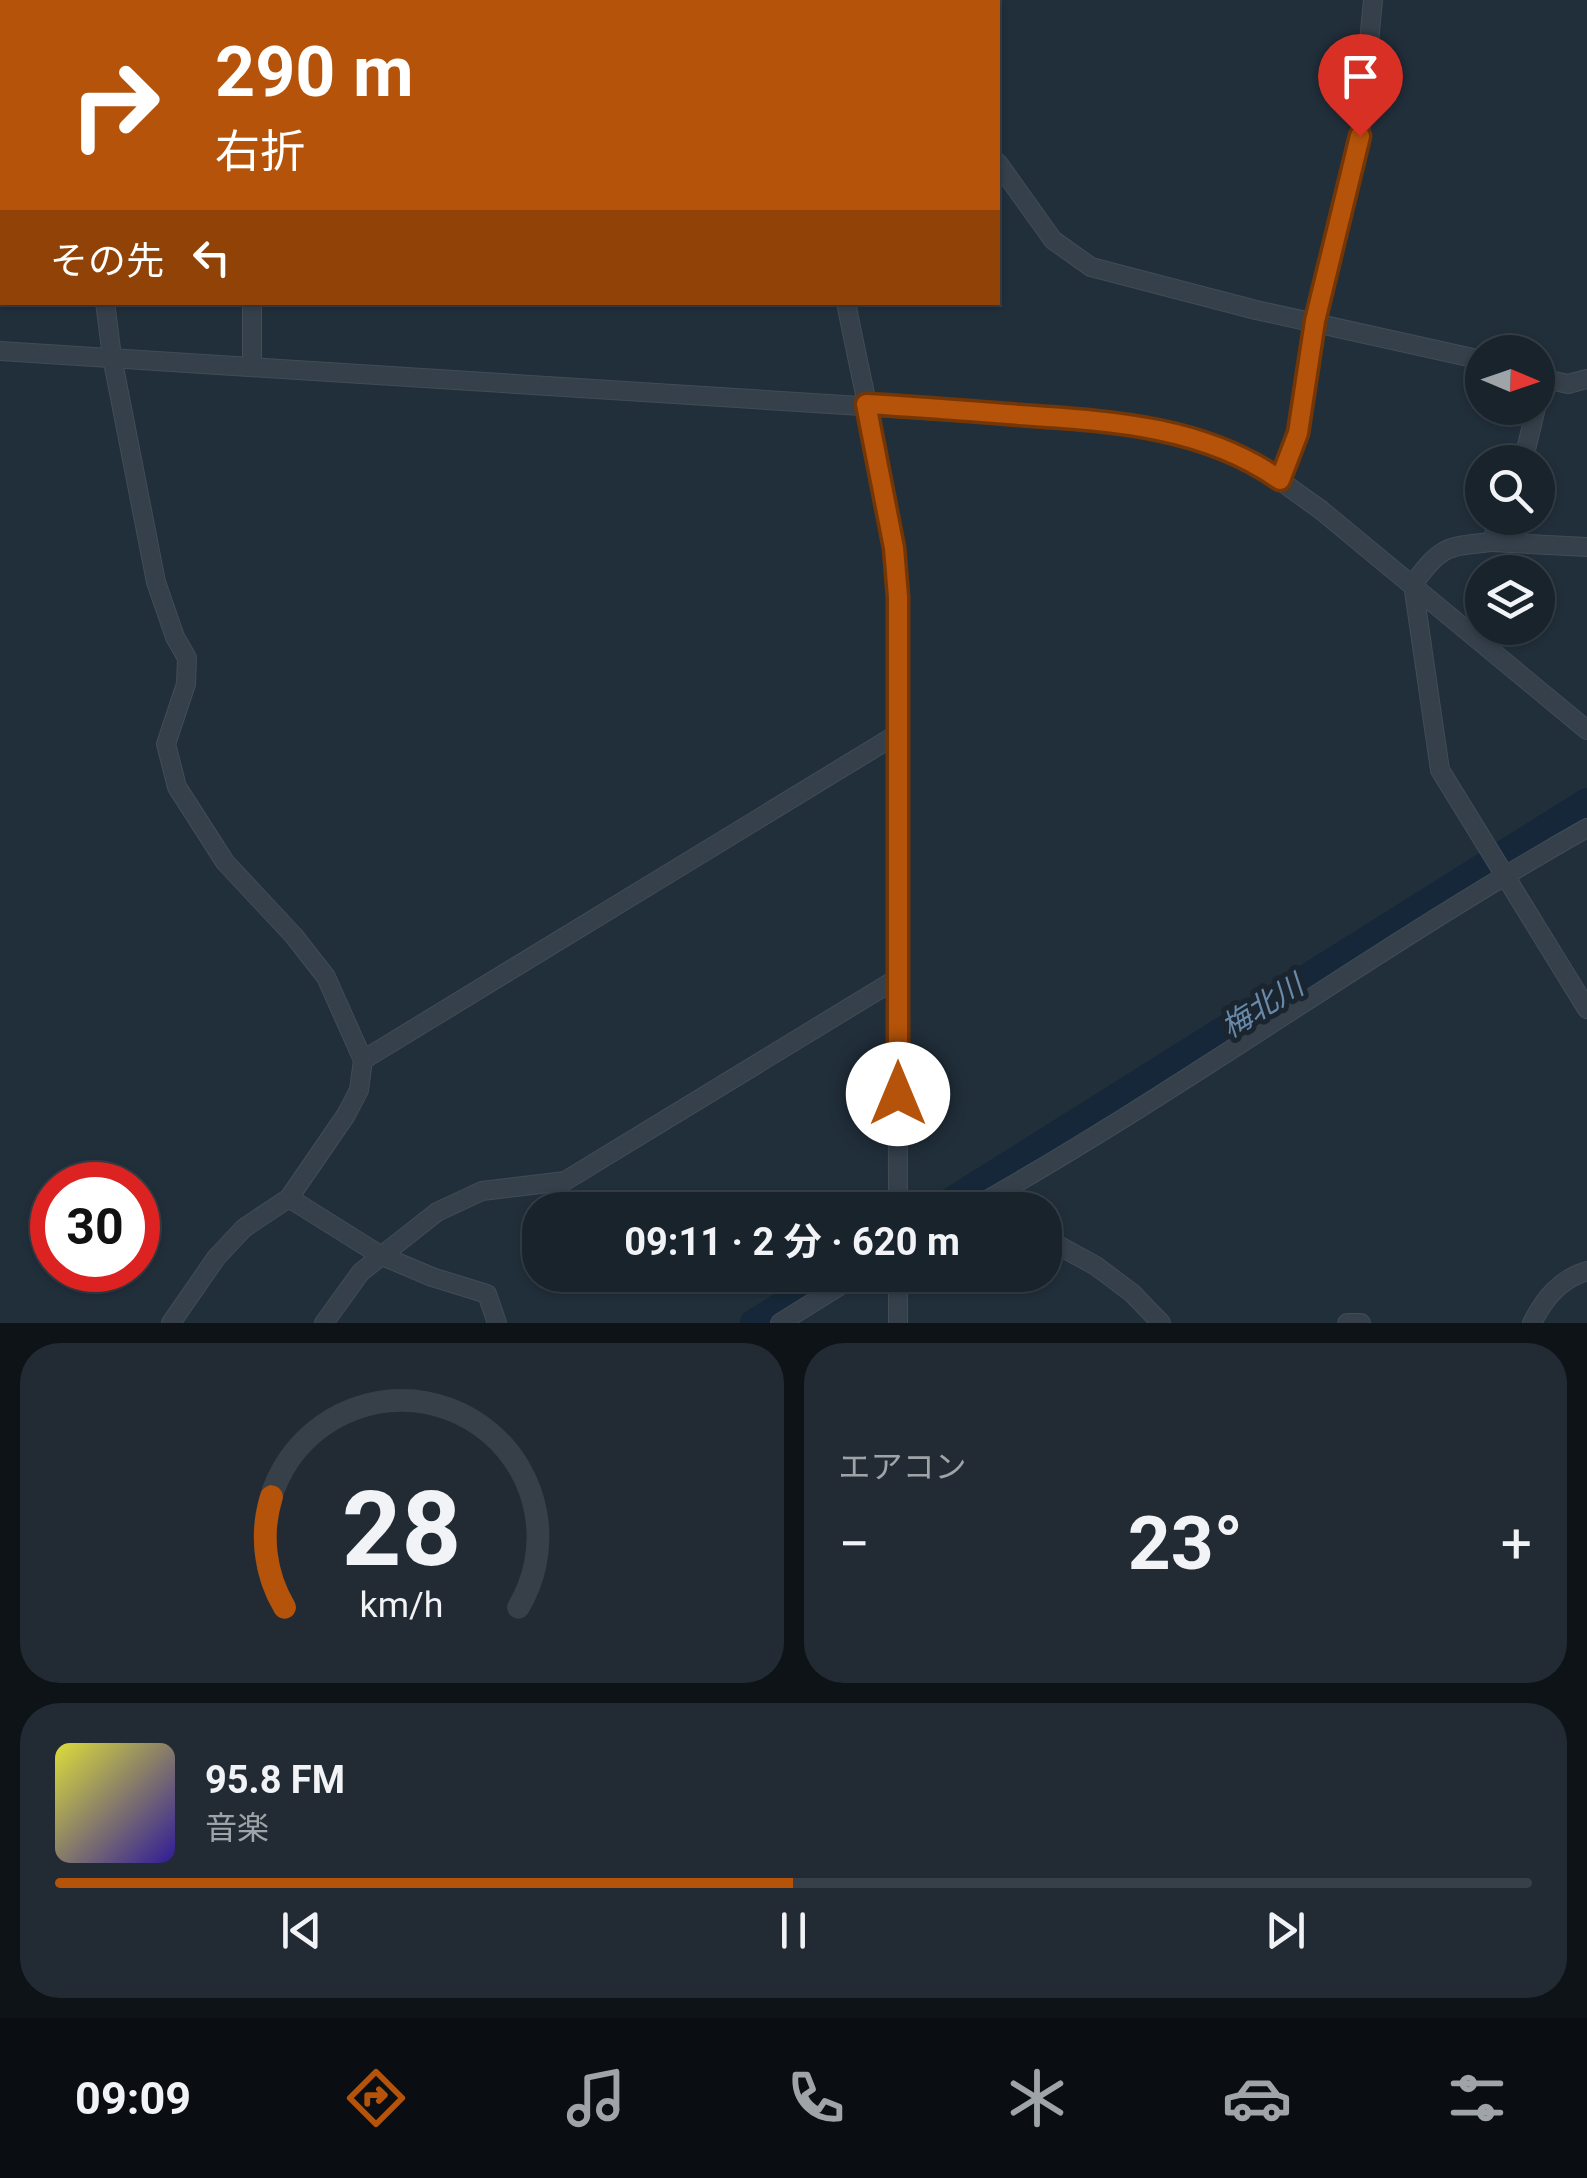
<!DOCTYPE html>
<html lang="ja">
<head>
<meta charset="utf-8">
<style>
	body { margin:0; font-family:Roboto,"Noto Sans JP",sans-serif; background:#222b34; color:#f1f3f6; height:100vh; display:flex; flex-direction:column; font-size:38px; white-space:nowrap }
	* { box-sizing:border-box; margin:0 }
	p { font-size:32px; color:#9fa4a9 }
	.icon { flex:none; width:55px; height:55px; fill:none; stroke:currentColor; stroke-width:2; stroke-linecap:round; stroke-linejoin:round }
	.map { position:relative; height:1323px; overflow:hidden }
	.sheet { display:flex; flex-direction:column; gap:20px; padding:20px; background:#0e1318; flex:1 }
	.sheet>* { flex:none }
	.hud { position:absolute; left:0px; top:0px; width:1000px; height:305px; box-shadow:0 2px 8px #0004,0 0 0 2px #374048; background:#b45309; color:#fff; overflow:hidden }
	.needle { width:65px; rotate:92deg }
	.buttons { position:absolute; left:1465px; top:335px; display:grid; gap:20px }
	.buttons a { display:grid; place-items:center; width:90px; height:90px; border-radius:50%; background:#19232c; box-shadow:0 2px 8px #0004,0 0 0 2px #374048; font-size:50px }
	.speed { position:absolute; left:30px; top:1162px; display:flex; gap:20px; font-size:50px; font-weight:700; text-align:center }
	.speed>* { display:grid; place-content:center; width:130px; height:130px; border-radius:50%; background:#19232c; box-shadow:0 2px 8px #0004,0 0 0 2px #374048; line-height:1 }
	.speed .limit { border:15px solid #d22; background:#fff; color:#111 }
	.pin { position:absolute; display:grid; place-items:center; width:85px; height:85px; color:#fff; margin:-102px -42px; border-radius:50% 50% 50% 0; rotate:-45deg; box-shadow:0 0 10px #0007 }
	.pin .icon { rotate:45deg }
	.me { position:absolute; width:110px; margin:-55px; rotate:0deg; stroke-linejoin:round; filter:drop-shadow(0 0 8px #0008) }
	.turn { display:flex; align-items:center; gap:35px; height:210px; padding:0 50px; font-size:45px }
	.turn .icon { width:130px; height:130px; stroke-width:2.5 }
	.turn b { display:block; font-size:70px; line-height:85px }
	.then { display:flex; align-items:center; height:95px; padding:0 50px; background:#0003; gap:20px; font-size:38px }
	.big { font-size:75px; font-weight:700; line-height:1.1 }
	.sheet .tile { flex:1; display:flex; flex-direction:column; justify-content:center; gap:15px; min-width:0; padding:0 35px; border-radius:40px; background:#222b34 }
	.sheet .dial { align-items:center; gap:0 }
	.dial svg { height:260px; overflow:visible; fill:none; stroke:#374048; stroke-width:7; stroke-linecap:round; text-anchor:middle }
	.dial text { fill:#f1f3f6; stroke:none }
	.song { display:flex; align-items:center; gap:30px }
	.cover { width:120px; height:120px; border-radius:15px; background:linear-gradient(135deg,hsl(60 70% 55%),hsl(250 70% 35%)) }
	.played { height:10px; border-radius:5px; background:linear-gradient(90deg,#b45309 50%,#374048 50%) }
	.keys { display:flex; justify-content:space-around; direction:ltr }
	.heat { display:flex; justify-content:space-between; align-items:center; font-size:55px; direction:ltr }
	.sheet .tiles { flex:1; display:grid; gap:20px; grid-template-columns:1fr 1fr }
	.tile:last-child { grid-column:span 2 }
	.trip { position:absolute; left:522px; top:1192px; width:540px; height:100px; border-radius:40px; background:#19232c; box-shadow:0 2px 8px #0004,0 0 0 2px #374048; font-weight:700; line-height:100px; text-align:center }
	.tab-bar { display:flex; height:160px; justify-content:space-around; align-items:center; background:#0a0e12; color:#9fa4a9 }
	.tab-bar .icon { width:70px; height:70px }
	.tab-bar .current { color:#b45309 }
	.tab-bar b { font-size:45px; color:#f1f3f6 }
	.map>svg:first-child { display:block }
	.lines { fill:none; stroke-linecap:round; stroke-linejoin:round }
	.river { stroke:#152738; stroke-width:28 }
	.minor-casing { stroke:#414c57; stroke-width:20 }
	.minor { stroke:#35404b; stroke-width:18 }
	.route-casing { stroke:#753606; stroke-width:25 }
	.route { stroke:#b45309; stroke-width:18 }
	.labels { text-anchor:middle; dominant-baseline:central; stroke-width:10; stroke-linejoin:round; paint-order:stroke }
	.water-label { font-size:30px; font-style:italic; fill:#6889a7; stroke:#1a2530 }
</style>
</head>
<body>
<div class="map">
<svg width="1587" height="1323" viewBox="0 0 1587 1323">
	<rect width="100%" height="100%" fill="#212f3b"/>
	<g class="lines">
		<g class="river">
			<polyline points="937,1210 1587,802"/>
			<polyline points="754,1323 832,1275"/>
		</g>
		<g class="minor-casing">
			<g id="minor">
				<polyline points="837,0 837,2"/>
				<polyline points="44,2 45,0"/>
				<polyline points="0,77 2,73"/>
				<polyline points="998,163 1053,240 1091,267 1256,310 1482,360"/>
				<polyline points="0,217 2,218"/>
				<polyline points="105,302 112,357 156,582 175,637 187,658 186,684 166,744 177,787 225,862 294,936 326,977 363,1060 359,1090 346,1115 289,1198 244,1228 216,1258 171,1323"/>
				<path d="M846 302C865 401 891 497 897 597L898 1210"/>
				<polyline points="0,351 1111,422 1196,438 1261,467 1321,510 1587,730"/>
				<polyline points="252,366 252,302"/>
				<polyline points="1538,397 1541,378 1568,384 1587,379"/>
				<polyline points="1523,462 1536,408"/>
				<polyline points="1279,480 1298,433 1315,321 1360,137 1373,0"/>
				<path d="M1501 518 1491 542C1444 547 1442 546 1413 584L1440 770 1587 1009"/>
				<polyline points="1491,542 1587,547"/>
				<polyline points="363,1060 899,733"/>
				<polyline points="1005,1190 1019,1210"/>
				<polyline points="289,1198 380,1255 432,1277 487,1294 497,1323"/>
				<path d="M969 1210C1180 1092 1376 947 1587 828"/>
				<polyline points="1045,1238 1096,1266 1132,1293 1161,1323"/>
				<polyline points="324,1323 361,1272 437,1212 482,1191 565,1181 898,978"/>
				<polyline points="780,1323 857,1275"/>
				<polyline points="898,1323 898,1275"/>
				<polyline points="1347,1323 1361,1323"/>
				<path d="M1532 1323C1544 1299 1560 1279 1587 1271"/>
			</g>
		</g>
		<use href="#minor" class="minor"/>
	</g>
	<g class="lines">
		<g class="route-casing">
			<path id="route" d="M898 1094V597L894 548 866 404C917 407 969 411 1020 415 1110 421 1204 426 1280 480L1298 433 1315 321 1360 136"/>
		</g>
		<use href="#route" class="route"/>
	</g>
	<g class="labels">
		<g class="water-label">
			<text transform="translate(1262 1006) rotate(-32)">梅北川</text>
		</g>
	</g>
</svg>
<div class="buttons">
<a><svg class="needle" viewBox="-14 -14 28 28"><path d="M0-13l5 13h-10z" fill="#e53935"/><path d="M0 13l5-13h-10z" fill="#9fa4a9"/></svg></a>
<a><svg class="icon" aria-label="search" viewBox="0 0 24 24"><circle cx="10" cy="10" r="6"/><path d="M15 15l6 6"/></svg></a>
<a><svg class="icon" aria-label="layers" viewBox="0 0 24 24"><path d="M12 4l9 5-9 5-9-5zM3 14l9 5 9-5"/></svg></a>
</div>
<div class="speed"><div class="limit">30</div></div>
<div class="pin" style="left:1360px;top:136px;background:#d93025"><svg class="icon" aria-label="arrive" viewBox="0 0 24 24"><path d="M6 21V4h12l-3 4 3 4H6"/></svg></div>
<svg class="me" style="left:898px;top:1094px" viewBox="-20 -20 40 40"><circle r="19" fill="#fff"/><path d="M0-13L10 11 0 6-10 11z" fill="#b45309"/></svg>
<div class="trip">09:11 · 2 分 · 620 m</div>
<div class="hud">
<div class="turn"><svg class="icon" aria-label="right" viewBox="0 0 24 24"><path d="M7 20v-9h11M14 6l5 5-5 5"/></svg><div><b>290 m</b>右折</div></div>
<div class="then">その先<svg class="icon" aria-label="left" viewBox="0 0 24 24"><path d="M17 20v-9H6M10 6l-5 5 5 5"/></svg></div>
</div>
</div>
<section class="sheet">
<div class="tiles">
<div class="tile dial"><svg viewBox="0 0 100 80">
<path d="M14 69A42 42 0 1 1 86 69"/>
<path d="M14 69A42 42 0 0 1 10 35" stroke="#b45309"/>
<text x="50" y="56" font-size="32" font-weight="700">28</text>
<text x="50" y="72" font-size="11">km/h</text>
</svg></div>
<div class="tile"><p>エアコン</p>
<div class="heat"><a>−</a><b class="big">23°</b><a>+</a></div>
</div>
<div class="tile">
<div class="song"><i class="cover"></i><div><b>95.8 FM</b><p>音楽</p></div></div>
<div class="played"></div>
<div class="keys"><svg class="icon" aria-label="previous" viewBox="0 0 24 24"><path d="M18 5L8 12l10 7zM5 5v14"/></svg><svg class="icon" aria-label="pause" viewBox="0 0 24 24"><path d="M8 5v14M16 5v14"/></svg><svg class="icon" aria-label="next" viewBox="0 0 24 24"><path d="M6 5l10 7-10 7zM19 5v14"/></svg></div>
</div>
</div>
</section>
<nav class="tab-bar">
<b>09:09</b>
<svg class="icon current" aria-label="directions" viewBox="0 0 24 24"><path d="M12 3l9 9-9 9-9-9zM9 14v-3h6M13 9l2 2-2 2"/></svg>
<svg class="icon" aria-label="music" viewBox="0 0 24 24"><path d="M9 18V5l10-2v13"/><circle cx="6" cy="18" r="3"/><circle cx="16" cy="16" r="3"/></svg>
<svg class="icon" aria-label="phone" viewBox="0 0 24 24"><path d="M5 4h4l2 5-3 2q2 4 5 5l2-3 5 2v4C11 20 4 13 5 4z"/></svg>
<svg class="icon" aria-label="climate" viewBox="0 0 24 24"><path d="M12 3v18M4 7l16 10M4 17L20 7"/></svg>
<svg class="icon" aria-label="car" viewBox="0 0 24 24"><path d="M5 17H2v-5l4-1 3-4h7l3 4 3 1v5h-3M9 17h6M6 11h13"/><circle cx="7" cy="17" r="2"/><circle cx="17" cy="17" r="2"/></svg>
<svg class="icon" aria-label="filters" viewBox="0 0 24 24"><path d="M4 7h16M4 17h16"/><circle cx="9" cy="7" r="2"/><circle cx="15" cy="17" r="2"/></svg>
</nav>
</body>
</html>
